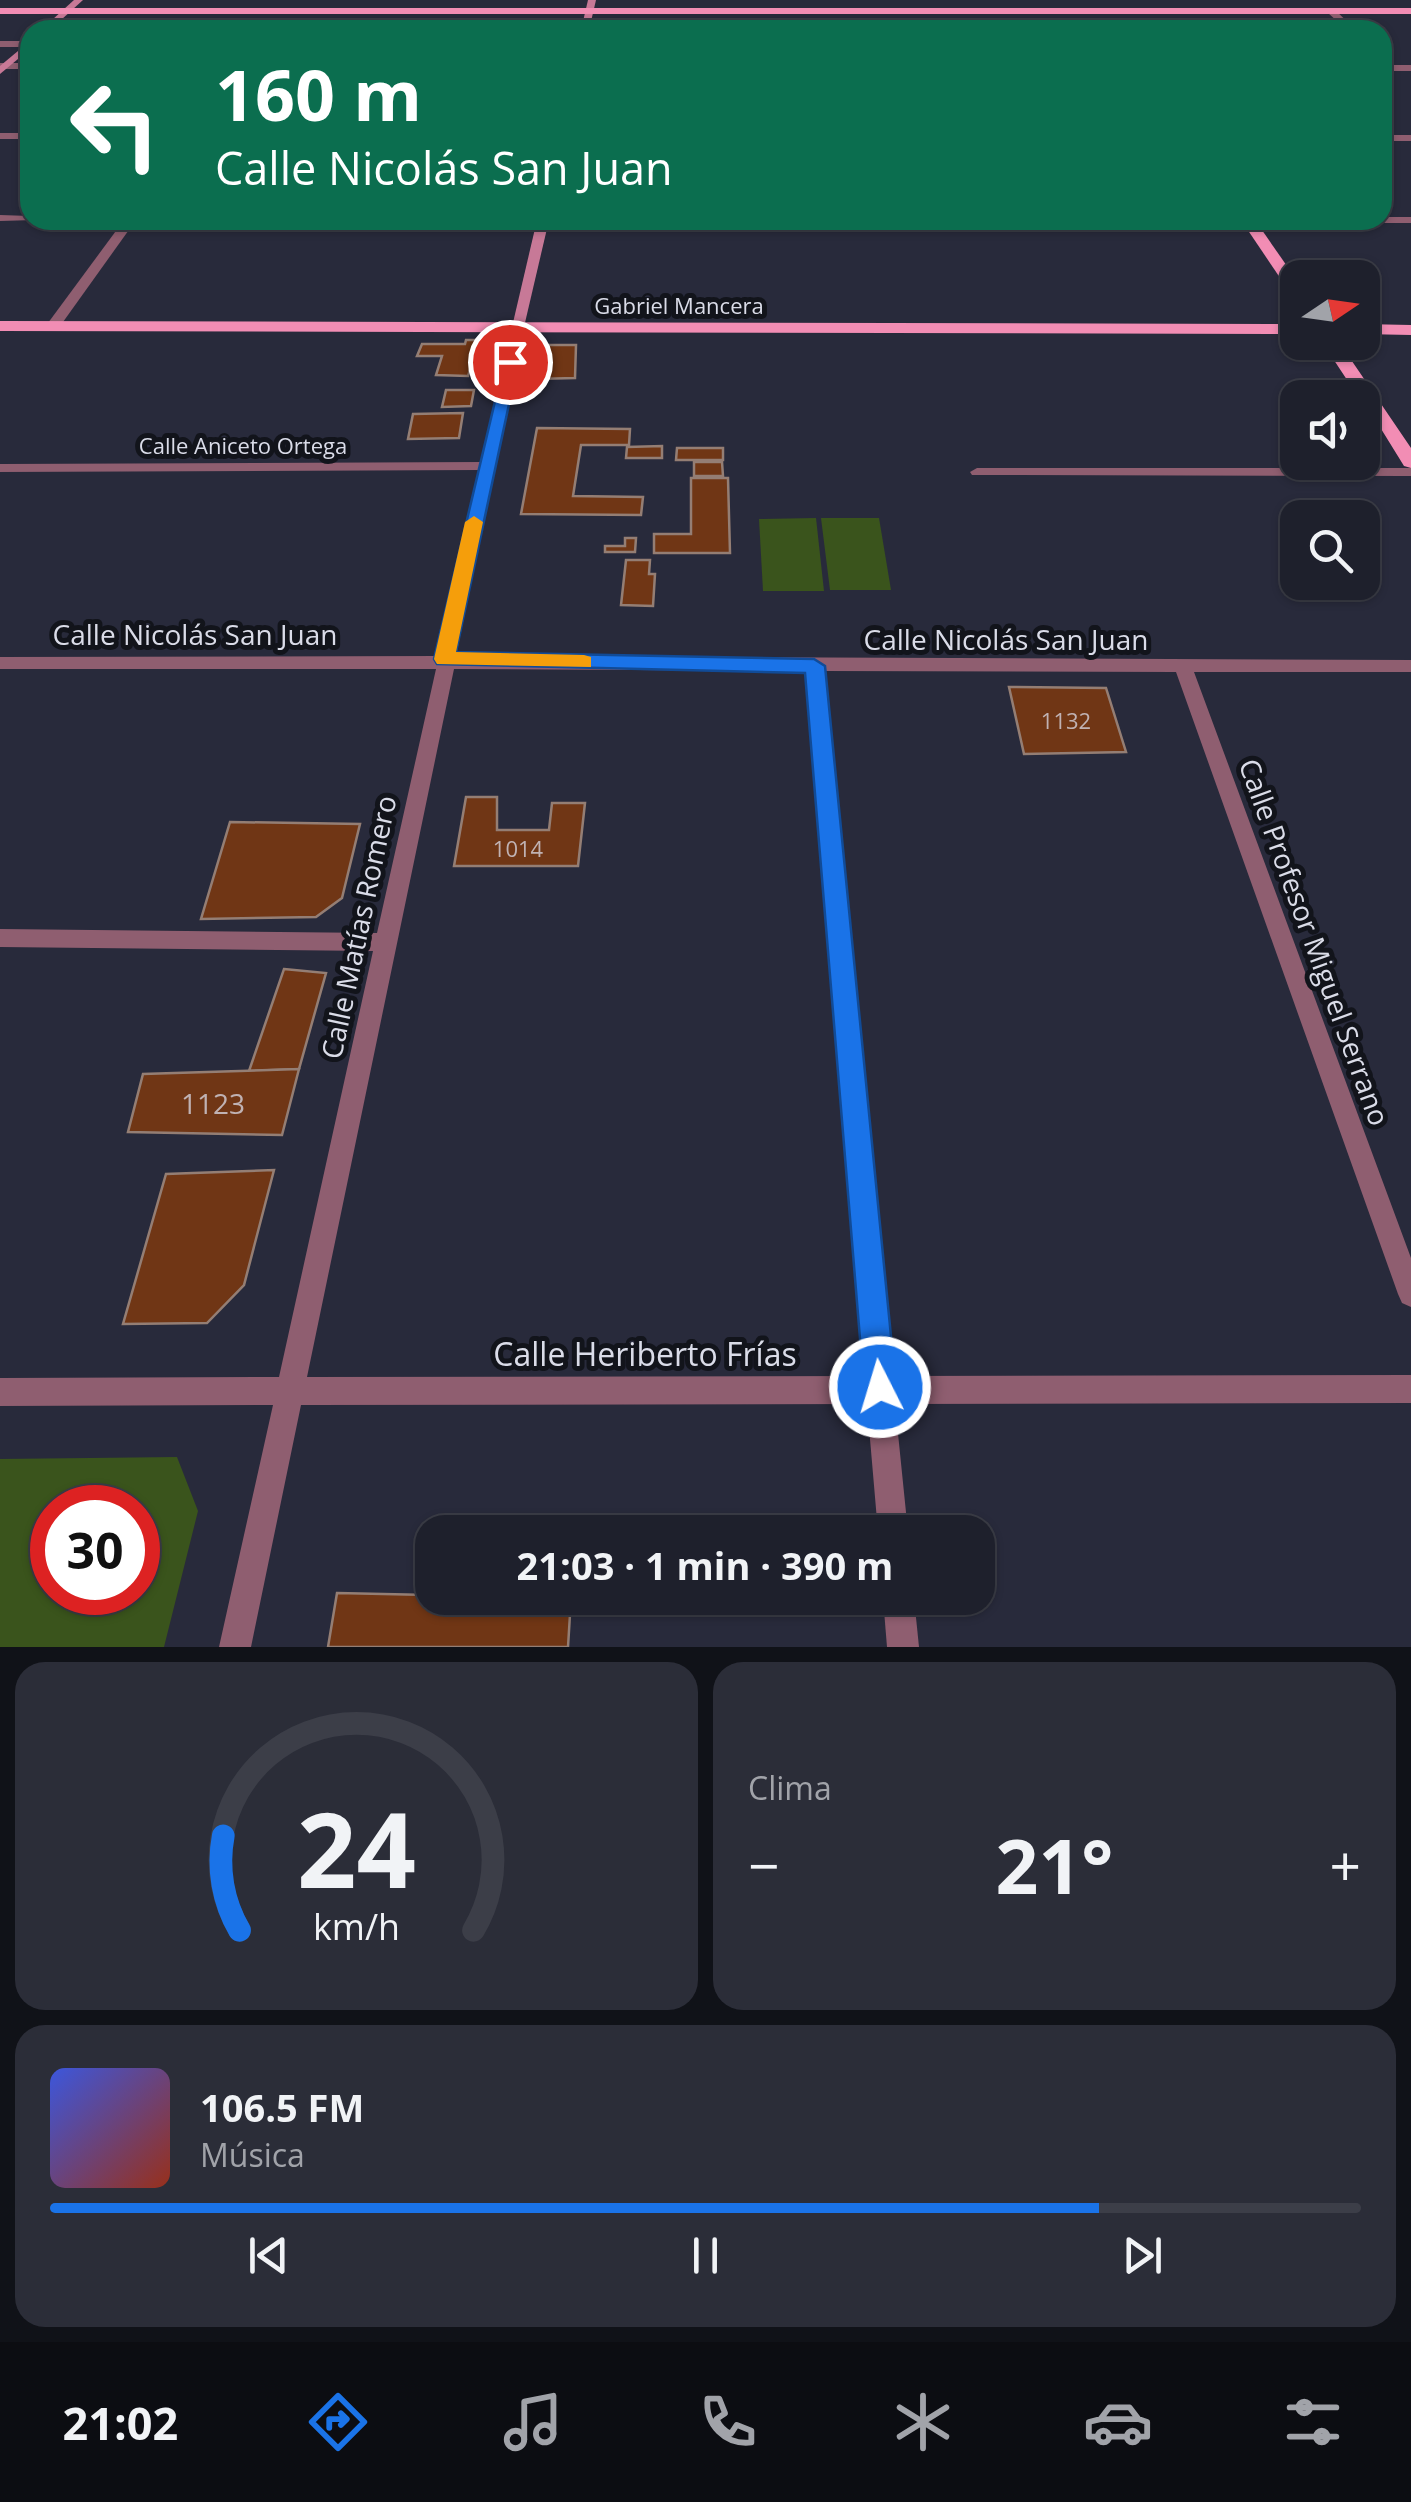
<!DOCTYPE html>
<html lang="es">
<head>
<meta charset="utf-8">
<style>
	body { margin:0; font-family:"Open Sans",sans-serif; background:#2b2d38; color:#f1f3f6; height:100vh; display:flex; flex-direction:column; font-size:38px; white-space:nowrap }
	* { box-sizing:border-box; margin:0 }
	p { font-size:32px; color:#a1a3a9 }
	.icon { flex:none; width:55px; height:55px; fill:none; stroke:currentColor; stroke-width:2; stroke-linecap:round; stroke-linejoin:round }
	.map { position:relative; height:1647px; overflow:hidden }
	.panel { display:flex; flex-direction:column; gap:15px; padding:15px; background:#101218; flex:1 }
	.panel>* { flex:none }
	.banner { position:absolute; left:20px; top:20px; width:1372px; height:210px; border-radius:30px; box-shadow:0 2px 8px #0004,0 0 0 2px #3c3e48; background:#0b6e4f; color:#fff; overflow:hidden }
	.needle { width:65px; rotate:77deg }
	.tools { position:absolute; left:1280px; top:260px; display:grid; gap:20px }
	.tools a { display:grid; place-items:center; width:100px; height:100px; border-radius:20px; background:#1e202c; box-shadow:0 2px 8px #0004,0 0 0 2px #3c3e48; font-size:50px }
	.speed { position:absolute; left:30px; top:1485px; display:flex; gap:20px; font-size:50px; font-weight:700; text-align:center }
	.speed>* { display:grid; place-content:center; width:130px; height:130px; border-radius:50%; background:#1e202c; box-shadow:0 2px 8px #0004,0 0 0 2px #3c3e48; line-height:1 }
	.speed .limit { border:15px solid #d22; background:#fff; color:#111 }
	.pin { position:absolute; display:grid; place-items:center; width:85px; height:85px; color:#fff; margin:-42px; border:5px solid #fff; border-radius:50%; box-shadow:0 2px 10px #0007 }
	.me { position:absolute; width:110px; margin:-55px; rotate:355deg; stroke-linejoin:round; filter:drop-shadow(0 0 8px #0008) }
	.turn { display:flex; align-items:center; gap:35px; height:210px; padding:0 30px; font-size:45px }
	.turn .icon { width:130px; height:130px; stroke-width:2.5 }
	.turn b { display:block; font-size:70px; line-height:85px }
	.big { font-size:75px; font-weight:700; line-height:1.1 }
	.panel .card { flex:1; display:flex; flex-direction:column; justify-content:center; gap:15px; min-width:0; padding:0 35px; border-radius:30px; background:#2b2d38 }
	.panel .dial { align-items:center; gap:0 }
	.dial svg { height:260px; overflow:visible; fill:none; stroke:#3c3e48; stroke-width:7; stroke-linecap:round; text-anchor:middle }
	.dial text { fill:#f1f3f6; stroke:none }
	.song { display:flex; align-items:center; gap:30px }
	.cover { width:120px; height:120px; border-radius:15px; background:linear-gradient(135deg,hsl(230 70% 55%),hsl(10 70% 35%)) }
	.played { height:10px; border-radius:5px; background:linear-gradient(90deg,#1a73e8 80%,#3c3e48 80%) }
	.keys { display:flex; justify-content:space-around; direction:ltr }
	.heat { display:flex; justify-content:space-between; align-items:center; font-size:55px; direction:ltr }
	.panel .tiles { flex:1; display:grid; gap:15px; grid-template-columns:1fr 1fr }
	.card:last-child { grid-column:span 2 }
	.trip { position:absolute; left:415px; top:1515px; width:580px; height:100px; border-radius:30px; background:#1e202c; box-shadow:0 2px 8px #0004,0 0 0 2px #3c3e48; font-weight:700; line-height:100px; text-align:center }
	.menu { display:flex; height:160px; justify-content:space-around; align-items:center; background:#0c0d12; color:#a1a3a9 }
	.menu .icon { width:70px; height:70px }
	.menu .active { color:#1a73e8 }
	.menu b { font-size:45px; color:#f1f3f6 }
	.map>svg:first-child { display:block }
	.green { fill:#3a541c; fill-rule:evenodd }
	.building { fill:#703615; stroke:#947e74; stroke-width:2.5 }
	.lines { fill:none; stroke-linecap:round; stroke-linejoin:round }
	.street { fill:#8f5e70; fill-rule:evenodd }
	.secondary { fill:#c77997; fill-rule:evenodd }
	.primary { fill:#f28db4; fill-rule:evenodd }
	.route { fill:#1a73e8; stroke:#114b97; stroke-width:2.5 }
	.slow { fill:#f59e0b }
	.labels { text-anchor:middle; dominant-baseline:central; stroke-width:10; stroke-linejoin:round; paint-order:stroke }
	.far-street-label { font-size:22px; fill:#dadce8; stroke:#12141b }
	.number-label { font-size:22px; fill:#c0b2b3 }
	.street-label { font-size:28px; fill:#dadce8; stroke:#12141b }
	.near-number-label { font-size:28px; fill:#c0b2b3 }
	.near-street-label { font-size:32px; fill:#dadce8; stroke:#12141b }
</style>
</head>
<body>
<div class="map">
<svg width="1411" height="1647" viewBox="0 0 1411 1647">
	<rect width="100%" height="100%" fill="#282a3b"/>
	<g class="green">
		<polygon points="816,518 824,591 763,591 759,519"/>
		<polygon points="821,518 879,518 891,590 830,590"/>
		<path d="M177 1457 198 1511 164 1647H0V1459ZM52 1508H138V1592H52Z"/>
	</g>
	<g class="building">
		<polygon points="1093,23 1098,30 1015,30 1012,24"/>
		<polygon points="466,340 479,340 468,376 436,375 442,356 417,356 422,344 465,344"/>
		<polygon points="538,345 576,345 575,378 535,379"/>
		<polygon points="446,390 474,390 471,406 442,407"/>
		<polygon points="463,413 459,438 408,439 413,414"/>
		<polygon points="537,428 630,429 629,445 581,445 573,496 643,497 641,515 521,514"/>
		<polygon points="662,446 662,458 626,458 627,447"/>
		<polygon points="677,448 723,448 723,460 676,460"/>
		<polygon points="694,462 722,462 723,476 694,476"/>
		<polygon points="691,478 728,478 730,553 654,553 654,534 691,534"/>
		<polygon points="625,538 636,538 635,552 605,552 605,546 625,546"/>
		<polygon points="626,560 650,560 649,574 655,574 653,606 621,605"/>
		<polygon points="1009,687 1106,688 1126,752 1024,754"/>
		<polygon points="466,797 497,797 497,830 549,830 552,803 585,803 578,866 454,866"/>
		<polygon points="230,822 360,824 342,898 316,917 201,919"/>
		<polygon points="284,969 326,973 299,1069 249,1071"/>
		<polygon points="299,1069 282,1135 128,1132 143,1074"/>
		<polygon points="274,1170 244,1285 207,1323 123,1324 166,1174"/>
		<polygon points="337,1593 571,1598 568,1647 328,1647"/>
	</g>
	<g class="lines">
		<g class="street">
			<polygon points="1331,8 1334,9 1356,30 1347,30 1328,13"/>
			<rect x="0" y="41" width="30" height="6"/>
			<rect x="0" y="63" width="30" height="6"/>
			<rect x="1382" y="65" width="29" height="6"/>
			<rect x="0" y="133" width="30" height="6"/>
			<rect x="1382" y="135" width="29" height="6"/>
			<polygon points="0,215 30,216 30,220 35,220 0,221"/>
			<polygon points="1382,217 1411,217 1411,223 1179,223 1173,220 1382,220"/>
			<polygon points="124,220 136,220 58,329 48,329 48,323"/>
			<polygon points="620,220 695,220 714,225 1104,225 1142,220 1104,231 714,231 681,223 626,223"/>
			<path d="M518 323 524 327 456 656 1411 660V672H1194L1411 1258V1307L1402 1303 1398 1294 1176 672 823 671 893 1376 1411 1375V1403L895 1404 908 1532H878L867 1404 301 1405 251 1647H219L273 1405 0 1406V1378L279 1377 373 951 0 947V929L377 933 436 669H0V657L439 656 480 470 0 472V464L482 462 512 327ZM454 669 806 671 865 1376 307 1377Z"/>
			<polygon points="977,468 1411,468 1411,476 972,475 970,472"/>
			<polygon points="883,1598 914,1598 919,1647 887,1647"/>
		</g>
		<g class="secondary">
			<polygon points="74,0 83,0 50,30 41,30"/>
			<polygon points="588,0 596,0 589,30 581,30"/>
			<polygon points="30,41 30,49 0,74 0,66"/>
			<polygon points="537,220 549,220 524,327 518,331 512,327"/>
		</g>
		<g class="primary">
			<rect x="0" y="8" width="1411" height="6"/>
			<polygon points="1241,220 1255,220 1298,282 1298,299 1293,297"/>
			<polygon points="0,321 1298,324 1298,334 0,331"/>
			<polygon points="1362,324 1411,325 1411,335 1362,334"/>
			<polygon points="1322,342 1339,342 1411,448 1411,468 1404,466 1362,398 1359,398"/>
		</g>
	</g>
	<polygon class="route" points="505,359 518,362 456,652 814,659 825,666 896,1387 891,1398 880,1403 868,1398 864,1387 805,673 437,664 434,659"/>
	<polygon class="slow" points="474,516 483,522 456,652 584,655 591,657 591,667 437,664 434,659 465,522"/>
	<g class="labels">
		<g class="far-street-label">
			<text x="679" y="305">Gabriel Mancera</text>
			<text x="243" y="445">Calle Aniceto Ortega</text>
		</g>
		<g class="number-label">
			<text x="1066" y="720">1132</text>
			<text x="518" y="848">1014</text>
		</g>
		<g class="street-label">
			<text x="195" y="634">Calle Nicolás San Juan</text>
			<text x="1006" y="639">Calle Nicolás San Juan</text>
			<text transform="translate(358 927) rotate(-78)">Calle Matías Romero</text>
			<text transform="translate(1315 942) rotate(70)">Calle Profesor Miguel Serrano</text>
		</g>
		<g class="near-number-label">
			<text x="213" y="1103">1123</text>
		</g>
		<g class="near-street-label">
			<text x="645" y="1353">Calle Heriberto Frías</text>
		</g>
	</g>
</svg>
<div class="tools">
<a><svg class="needle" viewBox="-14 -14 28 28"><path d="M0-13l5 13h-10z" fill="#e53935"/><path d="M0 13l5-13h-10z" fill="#a1a3a9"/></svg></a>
<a><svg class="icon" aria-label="sound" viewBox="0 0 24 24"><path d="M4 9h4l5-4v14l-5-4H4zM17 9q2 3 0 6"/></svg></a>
<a><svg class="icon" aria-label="search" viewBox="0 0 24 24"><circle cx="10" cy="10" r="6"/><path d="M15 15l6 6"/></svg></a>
</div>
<div class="speed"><div class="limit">30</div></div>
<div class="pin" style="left:510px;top:362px;background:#d93025"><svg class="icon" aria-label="arrive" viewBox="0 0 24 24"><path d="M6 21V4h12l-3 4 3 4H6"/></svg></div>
<svg class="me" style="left:880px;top:1387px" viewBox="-20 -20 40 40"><circle r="17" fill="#1a73e8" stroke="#fff" stroke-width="3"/><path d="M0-11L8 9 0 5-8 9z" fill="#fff"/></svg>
<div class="trip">21:03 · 1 min · 390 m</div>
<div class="banner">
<div class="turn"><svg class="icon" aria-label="left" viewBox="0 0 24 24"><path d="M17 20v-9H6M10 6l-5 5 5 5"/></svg><div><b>160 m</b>Calle Nicolás San Juan</div></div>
</div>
</div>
<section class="panel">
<div class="tiles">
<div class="card dial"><svg viewBox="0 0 100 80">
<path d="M14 69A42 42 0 1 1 86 69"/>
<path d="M14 69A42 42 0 0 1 9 40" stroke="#1a73e8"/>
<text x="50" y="56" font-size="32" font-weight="700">24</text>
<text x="50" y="72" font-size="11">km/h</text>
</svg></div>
<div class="card"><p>Clima</p>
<div class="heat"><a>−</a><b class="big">21°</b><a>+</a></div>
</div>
<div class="card">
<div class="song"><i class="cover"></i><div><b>106.5 FM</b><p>Música</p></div></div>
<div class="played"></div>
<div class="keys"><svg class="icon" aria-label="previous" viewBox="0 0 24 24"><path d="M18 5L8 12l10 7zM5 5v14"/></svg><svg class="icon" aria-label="pause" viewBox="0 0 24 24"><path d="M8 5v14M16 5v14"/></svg><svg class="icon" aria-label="next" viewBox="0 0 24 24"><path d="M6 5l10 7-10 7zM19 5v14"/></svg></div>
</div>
</div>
</section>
<nav class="menu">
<b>21:02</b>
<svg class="icon active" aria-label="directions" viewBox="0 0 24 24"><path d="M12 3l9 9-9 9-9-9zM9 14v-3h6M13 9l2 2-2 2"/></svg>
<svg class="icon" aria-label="music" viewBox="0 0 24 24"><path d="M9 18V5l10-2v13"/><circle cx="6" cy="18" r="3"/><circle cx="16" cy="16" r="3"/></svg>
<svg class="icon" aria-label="phone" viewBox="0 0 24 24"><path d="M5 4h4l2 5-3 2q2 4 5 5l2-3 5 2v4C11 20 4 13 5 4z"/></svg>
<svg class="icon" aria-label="climate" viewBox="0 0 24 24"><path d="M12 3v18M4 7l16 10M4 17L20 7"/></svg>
<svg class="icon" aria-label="car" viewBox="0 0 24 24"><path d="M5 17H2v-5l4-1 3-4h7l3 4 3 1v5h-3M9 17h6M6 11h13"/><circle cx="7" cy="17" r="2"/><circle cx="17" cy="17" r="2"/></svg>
<svg class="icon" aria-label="filters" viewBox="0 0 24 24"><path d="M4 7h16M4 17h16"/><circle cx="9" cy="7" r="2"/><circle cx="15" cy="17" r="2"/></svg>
</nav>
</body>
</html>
